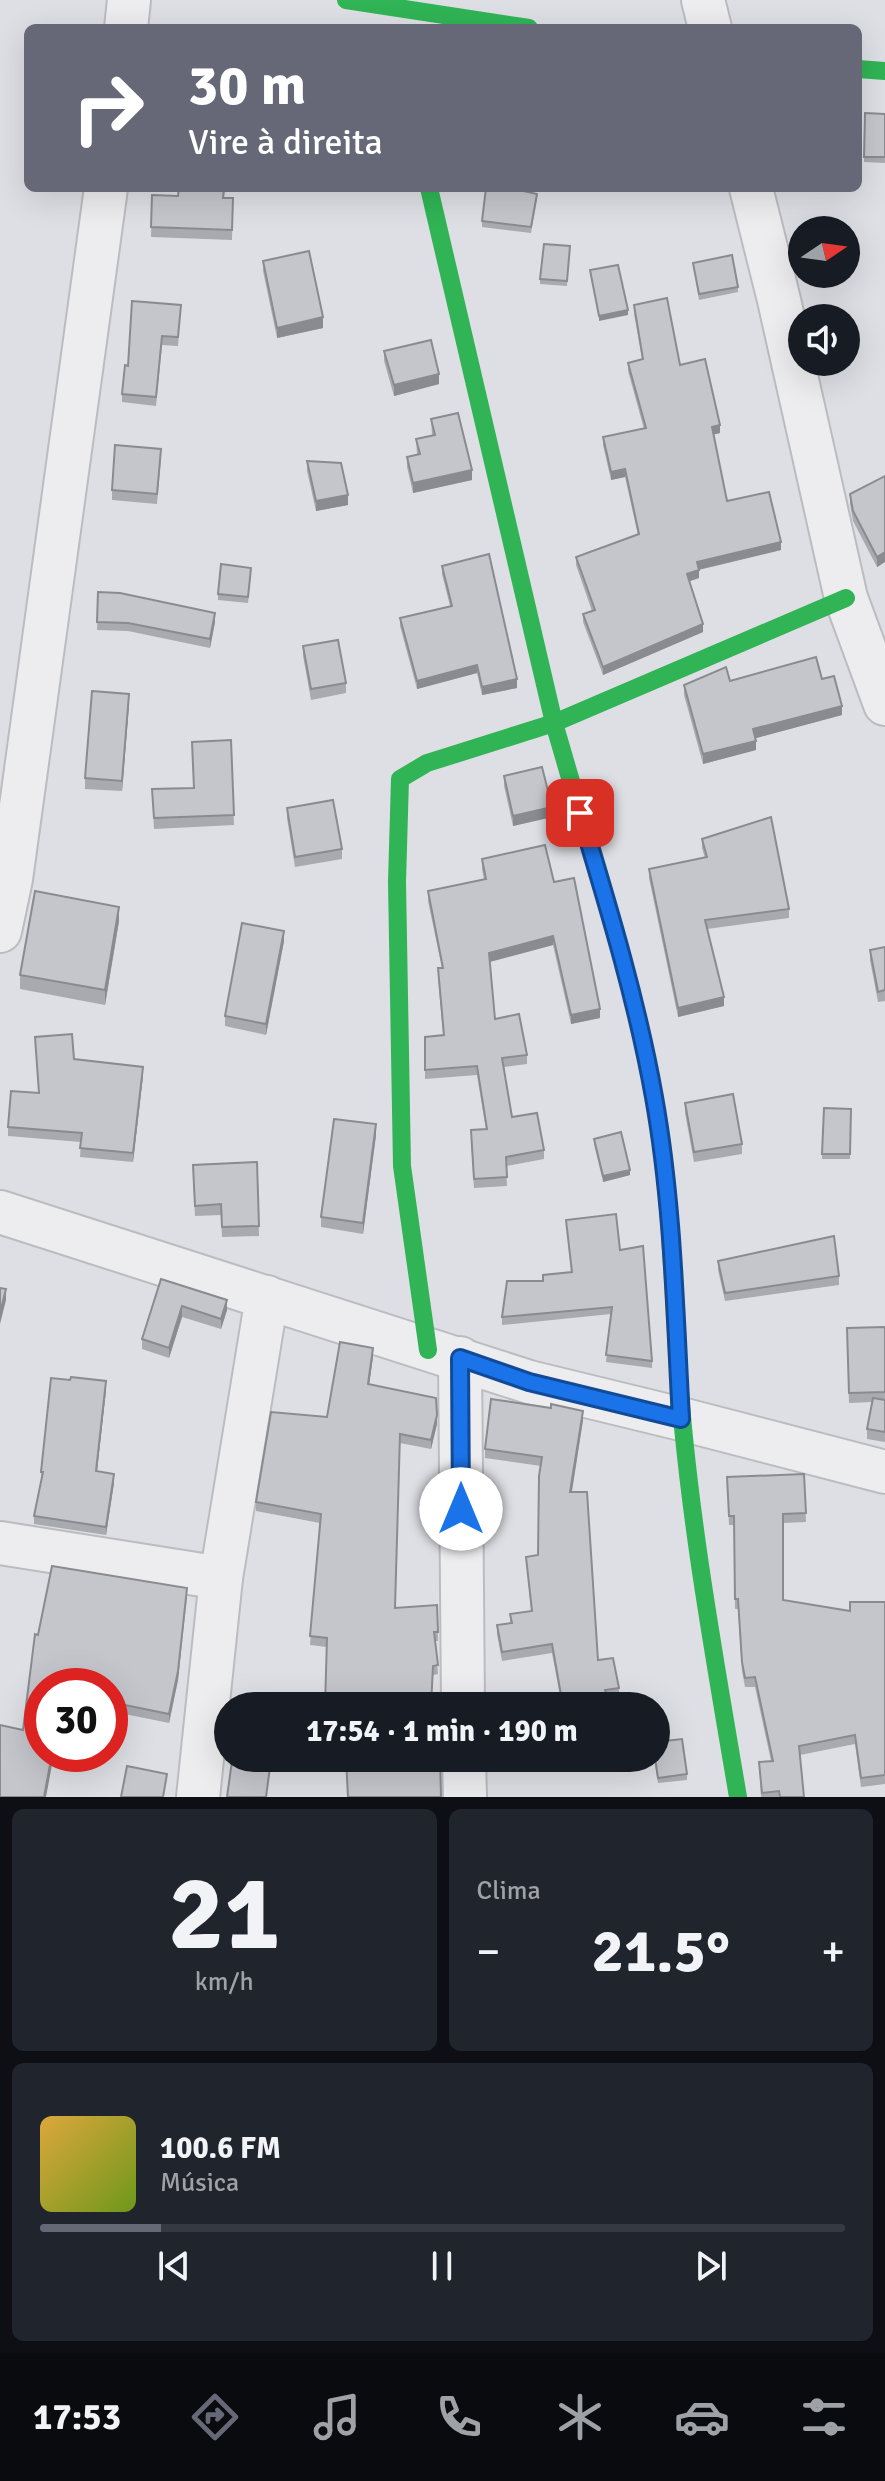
<!DOCTYPE html>
<html lang="pt">
<head>
<meta charset="utf-8">
<style>
	body { margin:0; font-family:Signika,sans-serif; background:#20242c; color:#f1f3f6; height:100vh; display:flex; flex-direction:column; font-size:30px; white-space:nowrap }
	* { box-sizing:border-box; margin:0 }
	p { font-size:26px; color:#9ea1a6 }
	.icon { flex:none; width:44px; height:44px; fill:none; stroke:currentColor; stroke-width:2; stroke-linecap:round; stroke-linejoin:round }
	.map { position:relative; height:1797px; overflow:hidden }
	.drawer { display:flex; flex-direction:column; gap:12px; padding:12px; background:#0d0f14; flex:1 }
	.drawer>* { flex:none }
	.top-card { position:absolute; left:24px; top:24px; width:838px; height:168px; border-radius:12px; box-shadow:0 8px 32px #0002; background:#666877; color:#fff; overflow:hidden }
	.needle { width:52px; rotate:77deg }
	.buttons { position:absolute; left:788px; top:216px; display:grid; gap:16px }
	.buttons a { display:grid; place-items:center; width:72px; height:72px; border-radius:50%; background:#171b24; box-shadow:0 8px 32px #0002; font-size:40px }
	.speed { position:absolute; left:24px; top:1668px; display:flex; gap:16px; font-size:40px; font-weight:700; text-align:center }
	.speed>* { display:grid; place-content:center; width:104px; height:104px; border-radius:50%; background:#171b24; box-shadow:0 8px 32px #0002; line-height:1 }
	.speed .limit { border:12px solid #d22; background:#fff; color:#111 }
	.pin { position:absolute; display:grid; place-items:center; width:68px; height:68px; color:#fff; margin:-34px; border-radius:16px; box-shadow:0 4px 12px #0006 }
	.me { position:absolute; width:88px; margin:-44px; rotate:0deg; stroke-linejoin:round; filter:drop-shadow(0 0 6px #0008) }
	.turn { display:flex; align-items:center; gap:28px; height:168px; padding:0 32px; font-size:36px }
	.turn .icon { width:104px; height:104px; stroke-width:2.5 }
	.turn b { display:block; font-size:56px; line-height:68px }
	.big { font-size:60px; font-weight:700; line-height:1.1 }
	.drawer .widget { flex:1; display:flex; flex-direction:column; justify-content:center; gap:12px; min-width:0; padding:0 28px; border-radius:12px; background:#20242c }
	.drawer .dial { align-items:center; gap:0 }
	.dial b { font-size:104px; line-height:1 }
	.song { display:flex; align-items:center; gap:24px }
	.cover { width:96px; height:96px; border-radius:12px; background:linear-gradient(135deg,hsl(40 70% 55%),hsl(80 70% 35%)) }
	.played { height:8px; border-radius:4px; background:linear-gradient(90deg,#666877 15%,#363941 15%) }
	.keys { display:flex; justify-content:space-around; direction:ltr }
	.heat { display:flex; justify-content:space-between; align-items:center; font-size:44px; direction:ltr }
	.drawer .tiles { flex:1; display:grid; gap:12px; grid-template-columns:1fr 1fr }
	.widget:last-child { grid-column:span 2 }
	.trip { position:absolute; left:214px; top:1692px; width:456px; height:80px; border-radius:40px; background:#171b24; box-shadow:0 8px 32px #0002; font-weight:700; line-height:80px; text-align:center }
	.dock { display:flex; height:128px; justify-content:space-around; align-items:center; background:#090b0e; color:#9ea1a6 }
	.dock .icon { width:56px; height:56px }
	.dock .current { color:#666877 }
	.dock b { font-size:36px; color:#f1f3f6 }
	.map>svg:first-child { display:block }
	.lines { fill:none; stroke-linecap:round; stroke-linejoin:round }
	.street-casing { stroke:#bbbcc0; stroke-width:46 }
	.street { stroke:#ededf0; stroke-width:42 }
	.fast { stroke:#30b455; stroke-width:18 }
	.slow { stroke:#ff9f0a; stroke-width:18 }
	.wall { fill:#a9aaaf }
	.shaded-wall { fill:#8a8b8f }
	.building { fill:#c5c6cc; stroke:#8a8b8f; stroke-width:2 }
	.route-casing { stroke:#114b97; stroke-width:20 }
	.route { stroke:#1a73e8; stroke-width:14 }
</style>
</head>
<body>
<div class="map">
<svg width="885" height="1797" viewBox="0 0 885 1797">
	<rect width="100%" height="100%" fill="#dedfe4"/>
	<g class="lines">
		<g class="street-casing">
			<g id="street">
				<polyline points="703,0 710,28"/>
				<polyline points="126,28 129,0"/>
				<polyline points="751,188 779,300 846,598 885,704"/>
				<polyline points="0,931 11,879 106,188"/>
				<polyline points="0,1212 529,1382 681,1419 885,1472"/>
				<polyline points="460,1358 463,1706"/>
				<polyline points="0,1543 221,1578"/>
				<polyline points="464,1758 465,1797"/>
				<polyline points="198,1797 221,1578 267,1297"/>
			</g>
		</g>
		<use href="#street" class="street"/>
		<g class="fast">
			<polyline points="346,0 529,28"/>
			<polyline points="858,69 885,71"/>
			<polyline points="429,188 554,723 589,843"/>
			<polyline points="428,1350 402,1166 397,882 400,779 427,763 554,723 846,598"/>
			<path d="M677 1352C686 1502 713 1649 738 1797"/>
		</g>
		<path class="slow" d="M589 843C614 926 639 1011 654 1097 669 1181 672 1267 677 1352"/>
	</g>
	<g class="wall">
		<polygon points="865,113 885,114 885,163 864,162"/>
		<polygon points="179,188 225,188 224,198 233,198 232,240 151,237 152,195 178,196"/>
		<polygon points="537,199 531,233 482,227 482,221"/>
		<polygon points="570,246 567,286 540,284 540,279"/>
		<polygon points="263,261 323,328 277,338 263,271"/>
		<polygon points="693,263 738,287 738,292 699,300"/>
		<polygon points="181,305 178,346 162,345 156,406 122,402 122,394 128,366"/>
		<polygon points="634,305 680,365 720,433 713,434 727,501 781,550 699,570 699,578 690,581 703,632 603,675 583,622 583,614 592,611 576,565 576,557 638,535 625,477 611,480 603,445 603,437 644,429 628,371 628,363 642,359 634,313"/>
		<polygon points="384,351 439,384 394,396 384,361"/>
		<polygon points="431,419 472,480 413,493 407,467 407,457 417,454 416,439 432,435"/>
		<polygon points="161,459 157,504 112,500 112,490"/>
		<polygon points="307,461 348,505 316,511 307,471"/>
		<polygon points="885,476 885,562 877,567 853,521 850,504 850,494"/>
		<polygon points="442,566 517,688 482,695 477,673 417,689 400,626 400,618 450,606 442,574"/>
		<polygon points="251,573 248,603 218,600 218,594"/>
		<polygon points="98,592 215,622 210,648 128,631 97,630"/>
		<polygon points="303,646 346,683 346,693 311,700 303,656"/>
		<polygon points="822,679 842,715 755,738 756,750 703,764 684,695 684,685 730,681"/>
		<polygon points="129,704 122,791 85,789 85,778"/>
		<polygon points="231,740 234,825 154,829 152,789 194,788"/>
		<polygon points="504,776 552,817 513,826 504,786"/>
		<polygon points="287,808 342,849 342,859 295,867 287,818"/>
		<polygon points="702,839 789,909 789,918 707,929 724,1006 678,1017 649,878 649,869 705,858 702,848"/>
		<polygon points="482,859 554,882 600,1018 571,1024 553,945 490,962 495,1019 527,1055 527,1064 504,1067 512,1117 544,1150 544,1159 506,1166 507,1186 474,1188 471,1140 486,1130 477,1075 425,1079 425,1037 443,1035 438,977 438,968 442,968 428,901 428,891 484,880 482,869"/>
		<polygon points="119,921 105,1005 20,989 20,975"/>
		<polygon points="284,941 266,1035 225,1026 225,1016"/>
		<polygon points="885,947 885,1001 878,1002 870,960 870,950"/>
		<polygon points="74,1059 143,1076 133,1162 80,1157 81,1142 8,1136 8,1127 38,1093"/>
		<polygon points="685,1103 742,1144 742,1154 694,1162 685,1113"/>
		<polygon points="824,1108 851,1109 850,1159 822,1159"/>
		<polygon points="376,1135 363,1234 321,1227 321,1217"/>
		<polygon points="594,1139 630,1175 603,1182 594,1144"/>
		<polygon points="257,1162 259,1236 222,1237 221,1215 195,1216 193,1175"/>
		<polygon points="566,1220 620,1250 652,1361 652,1368 606,1362 611,1314 502,1325 502,1317 543,1281 571,1272"/>
		<polygon points="718,1261 839,1276 839,1285 725,1301 718,1270"/>
		<polygon points="161,1279 227,1310 221,1329 182,1317 169,1358 142,1349 142,1339"/>
		<polygon points="885,1327 885,1442 867,1439 867,1429 872,1402 849,1403 847,1328"/>
		<polygon points="373,1357 369,1384 437,1424 431,1449 400,1443 395,1608 437,1605 438,1641 435,1641 438,1674 433,1675 327,1647 310,1645 320,1523 256,1511 256,1502 327,1417"/>
		<polygon points="106,1390 97,1471 114,1483 106,1535 34,1524 34,1516 42,1480 41,1472"/>
		<polygon points="583,1420 572,1492 598,1660 619,1688 619,1697 607,1699 609,1706 562,1706 552,1653 502,1661 497,1634 497,1625 510,1623 510,1614 531,1611 526,1557 538,1555 541,1466 485,1458 485,1449"/>
		<polygon points="804,1474 806,1522 783,1523 783,1600 850,1611 885,1602 885,1784 861,1787 855,1744 800,1755 804,1797 761,1797 759,1762 771,1761 755,1687 745,1687 742,1671 738,1609 735,1609 734,1525 729,1525 727,1477"/>
		<polygon points="187,1597 178,1680 169,1723 110,1711 110,1686 42,1686 23,1730 38,1635"/>
		<polygon points="274,1758 440,1758 346,1760 274,1765"/>
		<polygon points="654,1758 687,1774 687,1780 658,1783"/>
	</g>
	<g class="shaded-wall">
		<polygon points="628,310 628,315 599,321 599,316"/>
		<polygon points="323,317 323,328 277,338 277,328"/>
		<polygon points="439,374 439,384 394,396 394,385"/>
		<polygon points="720,425 720,433 712,435 712,427"/>
		<polygon points="625,469 625,477 611,480 611,472"/>
		<polygon points="472,470 472,480 413,493 413,483"/>
		<polygon points="348,495 348,505 316,511 316,501"/>
		<polygon points="781,542 781,550 697,570 697,562"/>
		<polygon points="885,552 885,562 877,567 877,557"/>
		<polygon points="699,570 699,578 687,582 687,574"/>
		<polygon points="215,613 215,622 210,648 210,639"/>
		<polygon points="703,624 703,632 603,675 603,667"/>
		<polygon points="477,665 477,673 417,689 417,681"/>
		<polygon points="517,679 517,688 482,695 482,687"/>
		<polygon points="129,694 129,704 122,791 122,781"/>
		<polygon points="842,706 842,715 753,739 753,729"/>
		<polygon points="756,741 756,750 703,764 703,754"/>
		<polygon points="552,807 552,817 513,826 513,816"/>
		<polygon points="119,907 119,921 105,1005 105,990"/>
		<polygon points="284,931 284,941 266,1035 266,1024"/>
		<polygon points="553,936 553,945 489,962 489,953"/>
		<polygon points="724,997 724,1006 678,1017 678,1008"/>
		<polygon points="600,1009 600,1018 571,1024 571,1015"/>
		<polygon points="143,1067 143,1076 133,1162 133,1153"/>
		<polygon points="376,1124 376,1135 363,1234 363,1223"/>
		<polygon points="630,1170 630,1175 603,1182 603,1176"/>
		<polygon points="6,1289 6,1300 0,1324 0,1313"/>
		<polygon points="227,1300 227,1310 221,1329 221,1319"/>
		<polygon points="182,1306 182,1317 169,1358 169,1348"/>
		<polygon points="373,1348 373,1357 368,1393 368,1384"/>
		<polygon points="106,1381 106,1390 96,1480 96,1471"/>
		<polygon points="583,1411 583,1420 570,1502 570,1492"/>
		<polygon points="437,1415 437,1424 431,1449 431,1440"/>
		<polygon points="114,1474 114,1483 106,1535 106,1527"/>
		<polygon points="187,1588 178,1680 169,1723 169,1714"/>
		<polygon points="52,1754 54,1754 46,1797 44,1797"/>
	</g>
	<g class="building">
		<polygon points="865,113 885,114 885,157 864,157"/>
		<polygon points="179,188 224,188 223,198 233,198 232,230 151,227 152,195 178,196"/>
		<polygon points="486,188 510,188 537,194 531,227 482,221"/>
		<polygon points="544,244 570,246 567,281 540,279"/>
		<polygon points="309,251 323,317 277,328 263,261"/>
		<polygon points="732,255 738,287 699,294 693,263"/>
		<polygon points="618,265 628,310 599,316 590,270"/>
		<polygon points="667,298 680,365 705,359 720,425 712,427 727,501 769,492 781,542 697,562 699,570 687,574 703,624 603,667 583,614 595,610 576,557 639,534 625,469 611,472 603,437 646,428 628,363 643,359 634,305"/>
		<polygon points="132,301 181,305 178,337 162,336 156,397 122,394 125,365 128,366"/>
		<polygon points="431,340 439,374 394,385 384,351"/>
		<polygon points="458,413 472,470 413,483 407,457 420,454 416,439 435,435 431,419"/>
		<polygon points="115,445 161,449 157,494 112,490"/>
		<polygon points="307,461 341,463 348,495 316,501"/>
		<polygon points="885,476 885,552 877,557 853,511 850,494"/>
		<polygon points="489,554 517,679 482,687 477,665 417,681 400,618 452,606 442,566"/>
		<polygon points="221,564 251,568 248,597 218,594"/>
		<polygon points="98,592 120,593 215,613 210,639 128,623 97,622"/>
		<polygon points="338,640 346,683 311,689 303,646"/>
		<polygon points="816,657 822,679 834,676 842,706 753,729 756,741 703,754 684,685 726,667 730,681"/>
		<polygon points="92,691 129,694 122,781 85,778"/>
		<polygon points="231,740 234,815 154,818 152,789 194,788 192,742"/>
		<polygon points="542,767 552,807 513,816 504,776"/>
		<polygon points="333,800 342,849 295,857 287,808"/>
		<polygon points="771,817 789,909 705,920 724,997 678,1008 649,869 707,857 702,839"/>
		<polygon points="545,845 554,882 574,878 600,1009 571,1015 553,936 489,953 495,1019 519,1014 527,1055 502,1058 512,1117 537,1113 544,1150 506,1157 507,1177 474,1179 471,1130 487,1129 477,1066 425,1070 425,1037 444,1035 438,968 443,968 428,891 486,879 482,859"/>
		<polygon points="35,891 119,907 105,990 20,975"/>
		<polygon points="242,923 284,931 266,1024 225,1016"/>
		<polygon points="885,947 885,990 878,992 870,950"/>
		<polygon points="72,1034 74,1059 143,1067 133,1153 80,1148 82,1133 8,1127 11,1091 39,1093 35,1037"/>
		<polygon points="733,1094 742,1144 694,1152 685,1103"/>
		<polygon points="824,1108 851,1109 850,1154 822,1154"/>
		<polygon points="334,1119 376,1124 363,1223 321,1217"/>
		<polygon points="621,1132 630,1170 603,1176 594,1139"/>
		<polygon points="257,1162 259,1226 222,1227 221,1204 195,1206 193,1165"/>
		<polygon points="616,1214 620,1250 643,1246 652,1361 606,1355 612,1307 502,1317 507,1281 543,1281 543,1275 572,1272 566,1220"/>
		<polygon points="834,1236 839,1276 725,1293 718,1261"/>
		<polygon points="161,1279 227,1300 221,1319 182,1306 169,1348 142,1339"/>
		<polygon points="0,1288 6,1289 0,1313"/>
		<polygon points="885,1327 885,1392 849,1393 847,1328"/>
		<polygon points="340,1342 373,1348 368,1384 436,1398 437,1415 431,1440 400,1434 395,1608 437,1605 438,1632 434,1632 438,1665 433,1666 431,1706 325,1706 327,1638 310,1636 321,1514 256,1502 271,1412 327,1417"/>
		<polygon points="71,1377 106,1381 96,1471 114,1474 106,1527 34,1516 43,1472 41,1472 51,1378 70,1380"/>
		<polygon points="873,1398 885,1400 885,1432 867,1429"/>
		<polygon points="491,1399 551,1408 551,1404 583,1411 570,1492 587,1492 598,1660 613,1658 619,1688 605,1690 609,1706 563,1706 552,1644 502,1652 497,1625 512,1623 510,1614 532,1611 526,1557 538,1555 539,1476 542,1457 485,1449"/>
		<polygon points="804,1474 806,1513 783,1514 783,1600 850,1611 850,1602 885,1602 885,1775 861,1778 855,1735 799,1746 804,1797 780,1797 779,1791 762,1793 759,1762 773,1761 755,1677 745,1678 742,1662 738,1599 735,1599 734,1516 729,1516 727,1477"/>
		<polygon points="52,1566 187,1588 178,1671 169,1714 110,1702 110,1686 42,1686 42,1754 52,1754 44,1797 0,1797 0,1725 23,1730 35,1634 38,1635"/>
		<polygon points="682,1739 687,1774 658,1778 655,1758 656,1742"/>
		<polygon points="346,1758 440,1758 441,1797 348,1797"/>
		<polygon points="232,1761 270,1767 266,1797 227,1797"/>
		<polygon points="127,1766 167,1774 163,1797 121,1797"/>
	</g>
	<g class="lines">
		<g class="route-casing">
			<path id="route" d="M461 1509 460 1358 529 1382 681 1419C675 1311 673 1203 654 1097 637 1001 608 906 580 813"/>
		</g>
		<use href="#route" class="route"/>
	</g>
</svg>
<div class="buttons">
<a><svg class="needle" viewBox="-14 -14 28 28"><path d="M0-13l5 13h-10z" fill="#e53935"/><path d="M0 13l5-13h-10z" fill="#9ea1a6"/></svg></a>
<a><svg class="icon" aria-label="sound" viewBox="0 0 24 24"><path d="M4 9h4l5-4v14l-5-4H4zM17 9q2 3 0 6"/></svg></a>
</div>
<div class="speed"><div class="limit">30</div></div>
<div class="pin" style="left:580px;top:813px;background:#d93025"><svg class="icon" aria-label="arrive" viewBox="0 0 24 24"><path d="M6 21V4h12l-3 4 3 4H6"/></svg></div>
<svg class="me" style="left:461px;top:1509px" viewBox="-20 -20 40 40"><circle r="19" fill="#fff"/><path d="M0-13L10 11 0 6-10 11z" fill="#1a73e8"/></svg>
<div class="trip">17:54 · 1 min · 190 m</div>
<div class="top-card">
<div class="turn"><svg class="icon" aria-label="right" viewBox="0 0 24 24"><path d="M7 20v-9h11M14 6l5 5-5 5"/></svg><div><b>30 m</b>Vire à direita</div></div>
</div>
</div>
<section class="drawer">
<div class="tiles">
<div class="widget dial"><b>21</b><p>km/h</p></div>
<div class="widget"><p>Clima</p>
<div class="heat"><a>−</a><b class="big">21.5°</b><a>+</a></div>
</div>
<div class="widget">
<div class="song"><i class="cover"></i><div><b>100.6 FM</b><p>Música</p></div></div>
<div class="played"></div>
<div class="keys"><svg class="icon" aria-label="previous" viewBox="0 0 24 24"><path d="M18 5L8 12l10 7zM5 5v14"/></svg><svg class="icon" aria-label="pause" viewBox="0 0 24 24"><path d="M8 5v14M16 5v14"/></svg><svg class="icon" aria-label="next" viewBox="0 0 24 24"><path d="M6 5l10 7-10 7zM19 5v14"/></svg></div>
</div>
</div>
</section>
<nav class="dock">
<b>17:53</b>
<svg class="icon current" aria-label="directions" viewBox="0 0 24 24"><path d="M12 3l9 9-9 9-9-9zM9 14v-3h6M13 9l2 2-2 2"/></svg>
<svg class="icon" aria-label="music" viewBox="0 0 24 24"><path d="M9 18V5l10-2v13"/><circle cx="6" cy="18" r="3"/><circle cx="16" cy="16" r="3"/></svg>
<svg class="icon" aria-label="phone" viewBox="0 0 24 24"><path d="M5 4h4l2 5-3 2q2 4 5 5l2-3 5 2v4C11 20 4 13 5 4z"/></svg>
<svg class="icon" aria-label="climate" viewBox="0 0 24 24"><path d="M12 3v18M4 7l16 10M4 17L20 7"/></svg>
<svg class="icon" aria-label="car" viewBox="0 0 24 24"><path d="M5 17H2v-5l4-1 3-4h7l3 4 3 1v5h-3M9 17h6M6 11h13"/><circle cx="7" cy="17" r="2"/><circle cx="17" cy="17" r="2"/></svg>
<svg class="icon" aria-label="filters" viewBox="0 0 24 24"><path d="M4 7h16M4 17h16"/><circle cx="9" cy="7" r="2"/><circle cx="15" cy="17" r="2"/></svg>
</nav>
</body>
</html>
